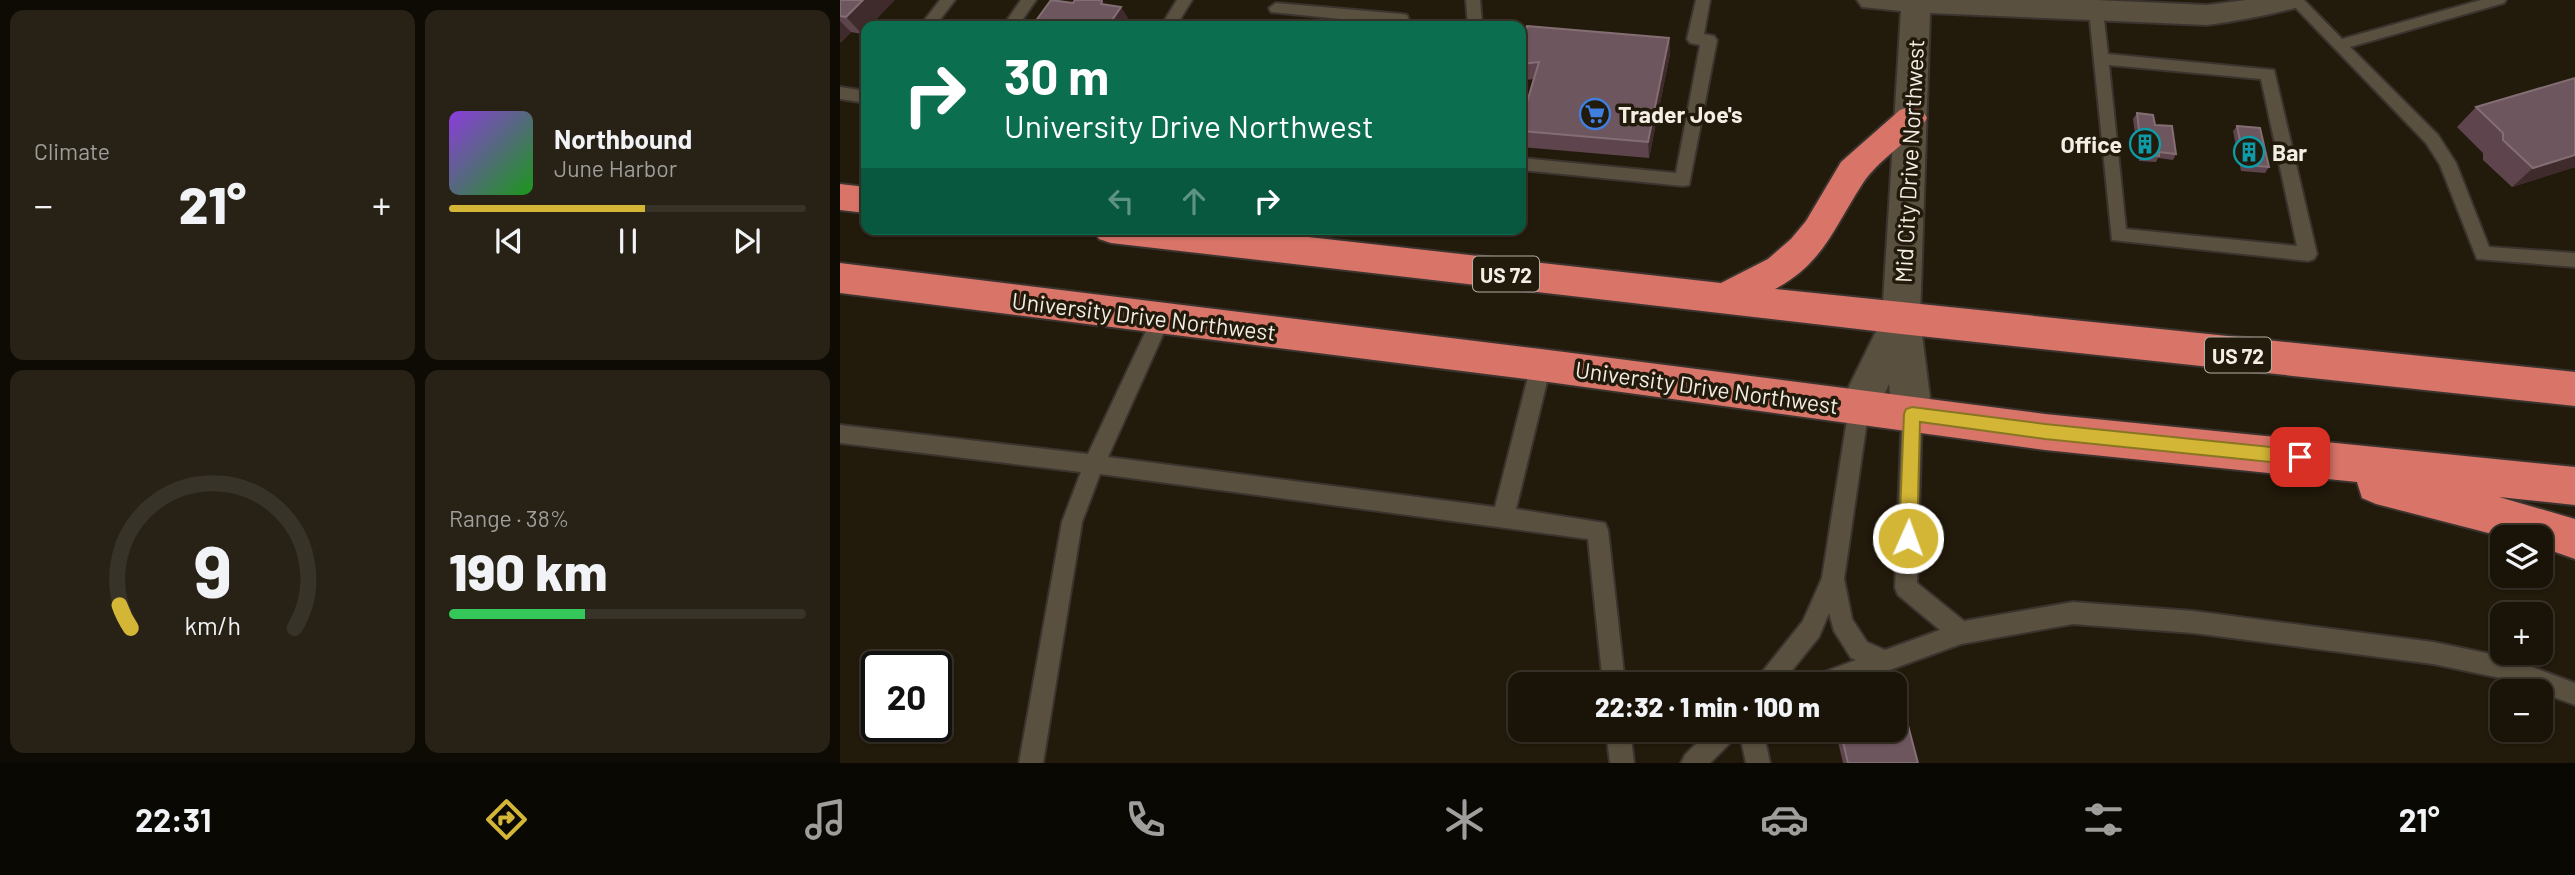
<!DOCTYPE html>
<html lang="en">
<head>
<meta charset="utf-8">
<style>
	body { margin:0; font-family:Barlow,sans-serif; background:#272116; color:#f1f3f6; height:100vh; display:flex; flex-direction:column; font-size:26px; white-space:nowrap }
	* { box-sizing:border-box; margin:0 }
	p { font-size:23px; color:#9f9e9c }
	.icon { flex:none; width:38px; height:38px; fill:none; stroke:currentColor; stroke-width:2; stroke-linecap:round; stroke-linejoin:round }
	.map { position:relative; flex:1; overflow:hidden }
	.drawer { display:flex; flex-direction:column; gap:10px; padding:10px; background:#0e0b04; width:840px }
	.drawer>* { flex:none }
	.hud { position:absolute; left:21px; top:21px; width:665px; height:214px; border-radius:14px; box-shadow:0 2px 5px #0004,0 0 0 2px #383329; background:#0b6e4f; color:#fff; overflow:hidden }
	.controls { position:absolute; left:1650px; top:525px; display:grid; gap:14px }
	.controls a { display:grid; place-items:center; width:63px; height:63px; border-radius:14px; background:#1a1408; box-shadow:0 2px 5px #0004,0 0 0 2px #383329; font-size:35px }
	.speed { position:absolute; left:21px; top:651px; display:flex; gap:14px; font-size:35px; font-weight:700; text-align:center }
	.speed>* { display:grid; place-content:center; width:91px; height:91px; border-radius:50%; background:#1a1408; box-shadow:0 2px 5px #0004,0 0 0 2px #383329; line-height:1 }
	.speed .limit { border:4px solid #111; border-radius:10px; background:#fff; color:#111 }
	.pin { position:absolute; display:grid; place-items:center; width:60px; height:60px; color:#fff; margin:-30px; border-radius:14px; box-shadow:0 4px 10px #0006 }
	.me { position:absolute; width:77px; margin:-38px; rotate:2deg; stroke-linejoin:round; filter:drop-shadow(0 0 5px #0008) }
	.turn { display:flex; align-items:center; gap:24px; height:147px; padding:0 28px; font-size:32px }
	.turn .icon { width:91px; height:91px; stroke-width:2.5 }
	.turn b { display:block; font-size:49px; line-height:60px }
	.lanes { display:flex; align-items:center; height:66px; padding:0 28px; background:#0003; justify-content:center; gap:35px; direction:ltr }
	.lanes .off { opacity:.35 }
	.big { font-size:52px; font-weight:800; line-height:1.1 }
	.drawer .tile { flex:1; display:flex; flex-direction:column; justify-content:center; gap:10px; min-width:0; padding:0 24px; border-radius:14px; background:#272116 }
	.drawer .dial { align-items:center; gap:0 }
	.dial svg { height:182px; overflow:visible; fill:none; stroke:#383329; stroke-width:7; stroke-linecap:round; text-anchor:middle }
	.dial text { fill:#f1f3f6; stroke:none }
	.song { display:flex; align-items:center; gap:21px }
	.cover { width:84px; height:84px; border-radius:10px; background:linear-gradient(135deg,hsl(270 70% 55%),hsl(120 70% 35%)) }
	.played { height:7px; border-radius:4px; background:linear-gradient(90deg,#d3b635 55%,#383329 55%) }
	.keys { display:flex; justify-content:space-around; direction:ltr }
	.heat { display:flex; justify-content:space-between; align-items:center; font-size:38px; direction:ltr }
	.charge { height:10px; border-radius:5px; background:linear-gradient(90deg,#34c759 38%,#383329 0) }
	.drawer .tiles { flex:1; display:grid; gap:10px; grid-template-columns:repeat(2,1fr) }
	.trip { position:absolute; left:668px; top:672px; width:399px; height:70px; border-radius:14px; background:#1a1408; box-shadow:0 2px 5px #0004,0 0 0 2px #383329; font-weight:800; line-height:70px; text-align:center }
	.tab-bar { display:flex; height:112px; justify-content:space-around; align-items:center; background:#0a0803; color:#9f9e9c }
	.tab-bar .icon { width:49px; height:49px }
	.tab-bar .current { color:#d3b635 }
	.tab-bar b { font-size:32px; color:#f1f3f6 }
	main { display:flex; flex:1; min-height:0 }
	.map>svg:first-child { display:block }
	.lines { fill:none; stroke-linecap:round; stroke-linejoin:round }
	.lane-casing { stroke:#3a332e; stroke-width:4 }
	.street-casing { stroke:#3a332e; stroke-width:4 }
	.highway-casing { stroke:#3a332e; stroke-width:4 }
	.lane { fill:#5a5040; fill-rule:evenodd }
	.street { fill:#5a5040; fill-rule:evenodd }
	.highway { fill:#d87468; fill-rule:evenodd }
	.wall { fill:#5e444d }
	.shaded-wall { fill:#3f2b2c }
	.building { fill:#6e565e; stroke:#836e73; stroke-width:2 }
	.route { fill:#d3b635; stroke:#897622; stroke-width:2 }
	.labels { text-anchor:middle; dominant-baseline:central; stroke-width:7; stroke-linejoin:round; paint-order:stroke }
	.shield { fill:#221a0b; stroke:#b4aea3; stroke-width:2 }
	.shield-label { font-size:21px; font-weight:bold; fill:#f3ede4 }
	.poi-label { font-size:23px; font-weight:bold; fill:#f3ede4; stroke:#221a0b; text-anchor:start }
	.street-label { font-size:23px; fill:#f3ede4; stroke:#221a0b }
</style>
</head>
<body>
<main>
<section class="drawer">
<div class="tiles">
<div class="tile"><p>Climate</p>
<div class="heat"><a>−</a><b class="big">21°</b><a>+</a></div>
</div>
<div class="tile">
<div class="song"><i class="cover"></i><div><b>Northbound</b><p>June Harbor</p></div></div>
<div class="played"></div>
<div class="keys"><svg class="icon" aria-label="previous" viewBox="0 0 24 24"><path d="M18 5L8 12l10 7zM5 5v14"/></svg><svg class="icon" aria-label="pause" viewBox="0 0 24 24"><path d="M8 5v14M16 5v14"/></svg><svg class="icon" aria-label="next" viewBox="0 0 24 24"><path d="M6 5l10 7-10 7zM19 5v14"/></svg></div>
</div>
<div class="tile dial"><svg viewBox="0 0 100 80">
<path d="M14 69A42 42 0 1 1 86 69"/>
<path d="M14 69A42 42 0 0 1 9 59" stroke="#d3b635"/>
<text x="50" y="56" font-size="32" font-weight="700">9</text>
<text x="50" y="72" font-size="11">km/h</text>
</svg></div>
<div class="tile"><p>Range · 38%</p><b class="big">190 km</b><div class="charge"></div></div>
</div>
</section>
<div class="map">
<svg width="1735" height="763" viewBox="0 0 1735 763">
	<rect width="100%" height="100%" fill="#221a0b"/>
	<g class="lines">
		<g class="lane-casing">
			<g id="lane">
				<polygon points="100,0 115,0 95,26 80,26"/>
				<polygon points="181,0 196,0 178,26 163,26"/>
				<polygon points="337,0 352,0 336,26 321,26"/>
				<polygon points="626,0 640,0 642,26 628,26"/>
				<polygon points="856,0 870,0 864,34 874,36 877,40 849,185 843,186 681,170 681,158 836,173 860,45 850,43 847,39"/>
				<polygon points="1448,0 1464,0 1502,39 1641,0 1666,0 1664,3 1510,47 1598,135 1616,163 1649,247 1735,253 1735,267 1637,259 1600,165 1586,143"/>
				<polygon points="436,3 562,14 567,15 571,26 431,12 429,8"/>
				<path d="M1256 6 1263 11 1268 54 1434 70 1477 254 1474 259 1468 261 1272 240 1249 11ZM1269 65 1421 79 1457 246 1286 229Z"/>
				<polygon points="0,87 26,91 26,103 0,99"/>
				<polygon points="321,311 328,314 330,319 268,457 655,507 691,365 694,359 701,357 708,359 711,365 676,509 765,523 768,530 785,684 763,684 748,539 260,474 242,522 203,763 179,763 222,522 241,472 0,443 0,425 248,454 314,314"/>
				<polygon points="1019,398 1026,401 1029,407 1004,579 1012,619 1027,642 1045,650 1100,630 1058,595 1055,588 1062,414 1065,408 1072,405 1079,408 1082,414 1077,583 1124,621 1233,602 1353,611 1593,642 1665,657 1735,683 1735,705 1665,679 1593,664 1353,633 1233,624 1121,644 1011,684 970,684 973,676 1016,660 1011,658 994,631 989,613 979,637 941,684 916,684 919,676 963,621 982,578 1009,407 1012,401"/>
				<polygon points="766,730 790,730 794,763 770,763"/>
				<polygon points="870,730 899,730 895,738 870,763 841,763 845,755"/>
				<polygon points="899,730 923,730 930,763 906,763"/>
			</g>
		</g>
		<g class="street-casing">
			<path id="street" d="M1017 0H1256L1367 5 1406 0H1464L1459 7C1429 15 1398 21 1367 25L1090 13 1080 319 1092 414 1086 426 1072 431 1058 426 1052 414 1049 384 1033 419 1019 424 1005 419 999 407 1042 319 1061 11 1022 7Z"/>
		</g>
		<g class="highway-casing">
			<g id="highway">
				<path d="M1071 106 1082 110 1087 118 1082 126C1064 144 1037 162 1023 183 994 227 984 263 935 289L1735 372V406L1061 334 271 243 259 239 254 229H396L881 283 928 259 951 239 966 221 1001 162 1060 110Z"/>
				<polygon points="0,184 26,187 26,213 0,210"/>
				<polygon points="0,263 701,349 1205,414 1735,467 1735,505 1659,497 1735,519 1735,559 1701,547 1701,537 1664,537 1536,504 1522,498 1517,482 1205,450 701,381 0,293"/>
			</g>
		</g>
		<use href="#lane" class="lane"/>
		<use href="#street" class="street"/>
		<use href="#highway" class="highway"/>
	</g>
	<g class="wall">
		<polygon points="0,0 22,34 11,32 1,42 0,42"/>
		<polygon points="829,38 830,54 809,158 682,147 681,142 681,122 693,79 681,81 681,39"/>
		<polygon points="1735,78 1735,167 1672,187 1643,160 1643,153 1617,127 1636,107"/>
		<polygon points="1297,113 1315,125 1336,154 1333,160 1318,158 1316,162 1299,161 1293,119"/>
		<polygon points="1397,126 1429,167 1425,173 1401,171 1393,131"/>
		<polygon points="998,730 1055,730 1078,763 1003,763 996,733"/>
	</g>
	<g class="shaded-wall">
		<polygon points="23,0 55,0 30,26 26,26 26,30 22,34 6,17"/>
		<polygon points="262,1 273,19 281,7 292,24 290,26 268,26 261,4"/>
		<polygon points="0,21 11,32 1,42 0,41"/>
		<polygon points="829,38 830,54 809,158 808,142"/>
		<polygon points="1735,155 1735,167 1672,187 1693,168"/>
	</g>
	<g class="building">
		<polygon points="0,0 23,0 6,17 0,16"/>
		<polygon points="211,0 233,3 235,0 261,0 262,1 261,4 281,7 268,26 182,26 183,25 192,26"/>
		<polygon points="687,26 829,38 808,142 681,131 681,122 699,62 681,64 681,39 683,39"/>
		<polygon points="1735,78 1735,155 1693,168 1663,140 1663,133 1636,107"/>
		<polygon points="1297,113 1313,115 1315,125 1332,126 1336,154 1319,152 1319,156 1302,155"/>
		<polygon points="1397,126 1420,128 1429,167 1405,165"/>
		<polygon points="1065,714 1078,763 1008,763 1000,730 1055,730 1055,716"/>
	</g>
	<polygon class="route" points="1072,407 1205,424 1460,450 1466,452 1468,457 1466,463 1460,465 1205,439 1080,422 1077,538 1074,544 1068,546 1062,544 1059,538 1064,414 1066,409"/>
	<defs>
		<g id="supermarket-ring" transform="scale(1.575)"><circle r="9.5" fill="#221a0b" stroke="#3f7fe0" stroke-width="1.5"/><path d="M-6-5.5h2.5l.6 2H6L4.5 2H-2.5L-4.4-4H-6ZM-1.5 3.2a1.3 1.3 0 1 0 .1 0ZM3 3.2a1.3 1.3 0 1 0 .1 0Z" fill="#3f7fe0"/></g>
		<g id="building-ring" transform="scale(1.575)"><circle r="9.5" fill="#221a0b" stroke="#0f9aa8" stroke-width="1.5"/><path d="M-4-6H4V6H1V3H-1V6H-4ZM-2.5-4.3h1.7v1.8h-1.7ZM.8-4.3h1.7v1.8H.8ZM-2.5-1h1.7V.8h-1.7ZM.8-1h1.7V.8H.8Z" fill="#0f9aa8"/></g>
	</defs>
	<g fill-rule="evenodd">
		<use href="#supermarket-ring" x="755" y="114"/>
		<use href="#building-ring" x="1305" y="144"/>
		<use href="#building-ring" x="1409" y="152"/>
	</g>
	<g class="labels">
		<g class="shield">
			<rect x="633" y="256.5" width="66" height="35" rx="5"/>
			<rect x="1365" y="337.5" width="66" height="35" rx="5"/>
		</g>
		<g class="shield-label">
			<text x="666" y="274">US 72</text>
			<text x="1398" y="355">US 72</text>
		</g>
		<g class="poi-label">
			<text x="778" y="114">Trader Joe's</text>
			<text x="1282" y="144" text-anchor="end">Office</text>
			<text x="1432" y="152">Bar</text>
		</g>
		<g class="street-label">
			<text transform="translate(1069 161) rotate(-87)">Mid City Drive Northwest</text>
			<text transform="translate(304 316) rotate(7)">University Drive Northwest</text>
			<text transform="translate(867 387) rotate(8)">University Drive Northwest</text>
		</g>
	</g>
</svg>
<div class="controls">
<a><svg class="icon" aria-label="layers" viewBox="0 0 24 24"><path d="M12 4l9 5-9 5-9-5zM3 14l9 5 9-5"/></svg></a>
<a>+</a>
<a>−</a>
</div>
<div class="speed"><div class="limit">20</div></div>
<div class="pin" style="left:1460px;top:457px;background:#d93025"><svg class="icon" aria-label="arrive" viewBox="0 0 24 24"><path d="M6 21V4h12l-3 4 3 4H6"/></svg></div>
<svg class="me" style="left:1068px;top:538px" viewBox="-20 -20 40 40"><circle r="17" fill="#d3b635" stroke="#fff" stroke-width="3"/><path d="M0-11L8 9 0 5-8 9z" fill="#fff"/></svg>
<div class="trip">22:32 · 1 min · 100 m</div>
<div class="hud">
<div class="turn"><svg class="icon" aria-label="right" viewBox="0 0 24 24"><path d="M7 20v-9h11M14 6l5 5-5 5"/></svg><div><b>30 m</b>University Drive Northwest</div></div>
<div class="lanes"><svg class="icon off" aria-label="left" viewBox="0 0 24 24"><path d="M17 20v-9H6M10 6l-5 5 5 5"/></svg><svg class="icon off" aria-label="ahead" viewBox="0 0 24 24"><path d="M12 20V5M6 11l6-6 6 6"/></svg><svg class="icon" aria-label="right" viewBox="0 0 24 24"><path d="M7 20v-9h11M14 6l5 5-5 5"/></svg></div>
</div>
</div>
</main>
<nav class="tab-bar">
<b>22:31</b>
<svg class="icon current" aria-label="directions" viewBox="0 0 24 24"><path d="M12 3l9 9-9 9-9-9zM9 14v-3h6M13 9l2 2-2 2"/></svg>
<svg class="icon" aria-label="music" viewBox="0 0 24 24"><path d="M9 18V5l10-2v13"/><circle cx="6" cy="18" r="3"/><circle cx="16" cy="16" r="3"/></svg>
<svg class="icon" aria-label="phone" viewBox="0 0 24 24"><path d="M5 4h4l2 5-3 2q2 4 5 5l2-3 5 2v4C11 20 4 13 5 4z"/></svg>
<svg class="icon" aria-label="climate" viewBox="0 0 24 24"><path d="M12 3v18M4 7l16 10M4 17L20 7"/></svg>
<svg class="icon" aria-label="car" viewBox="0 0 24 24"><path d="M5 17H2v-5l4-1 3-4h7l3 4 3 1v5h-3M9 17h6M6 11h13"/><circle cx="7" cy="17" r="2"/><circle cx="17" cy="17" r="2"/></svg>
<svg class="icon" aria-label="filters" viewBox="0 0 24 24"><path d="M4 7h16M4 17h16"/><circle cx="9" cy="7" r="2"/><circle cx="15" cy="17" r="2"/></svg>
<b>21°</b>
</nav>
</body>
</html>
